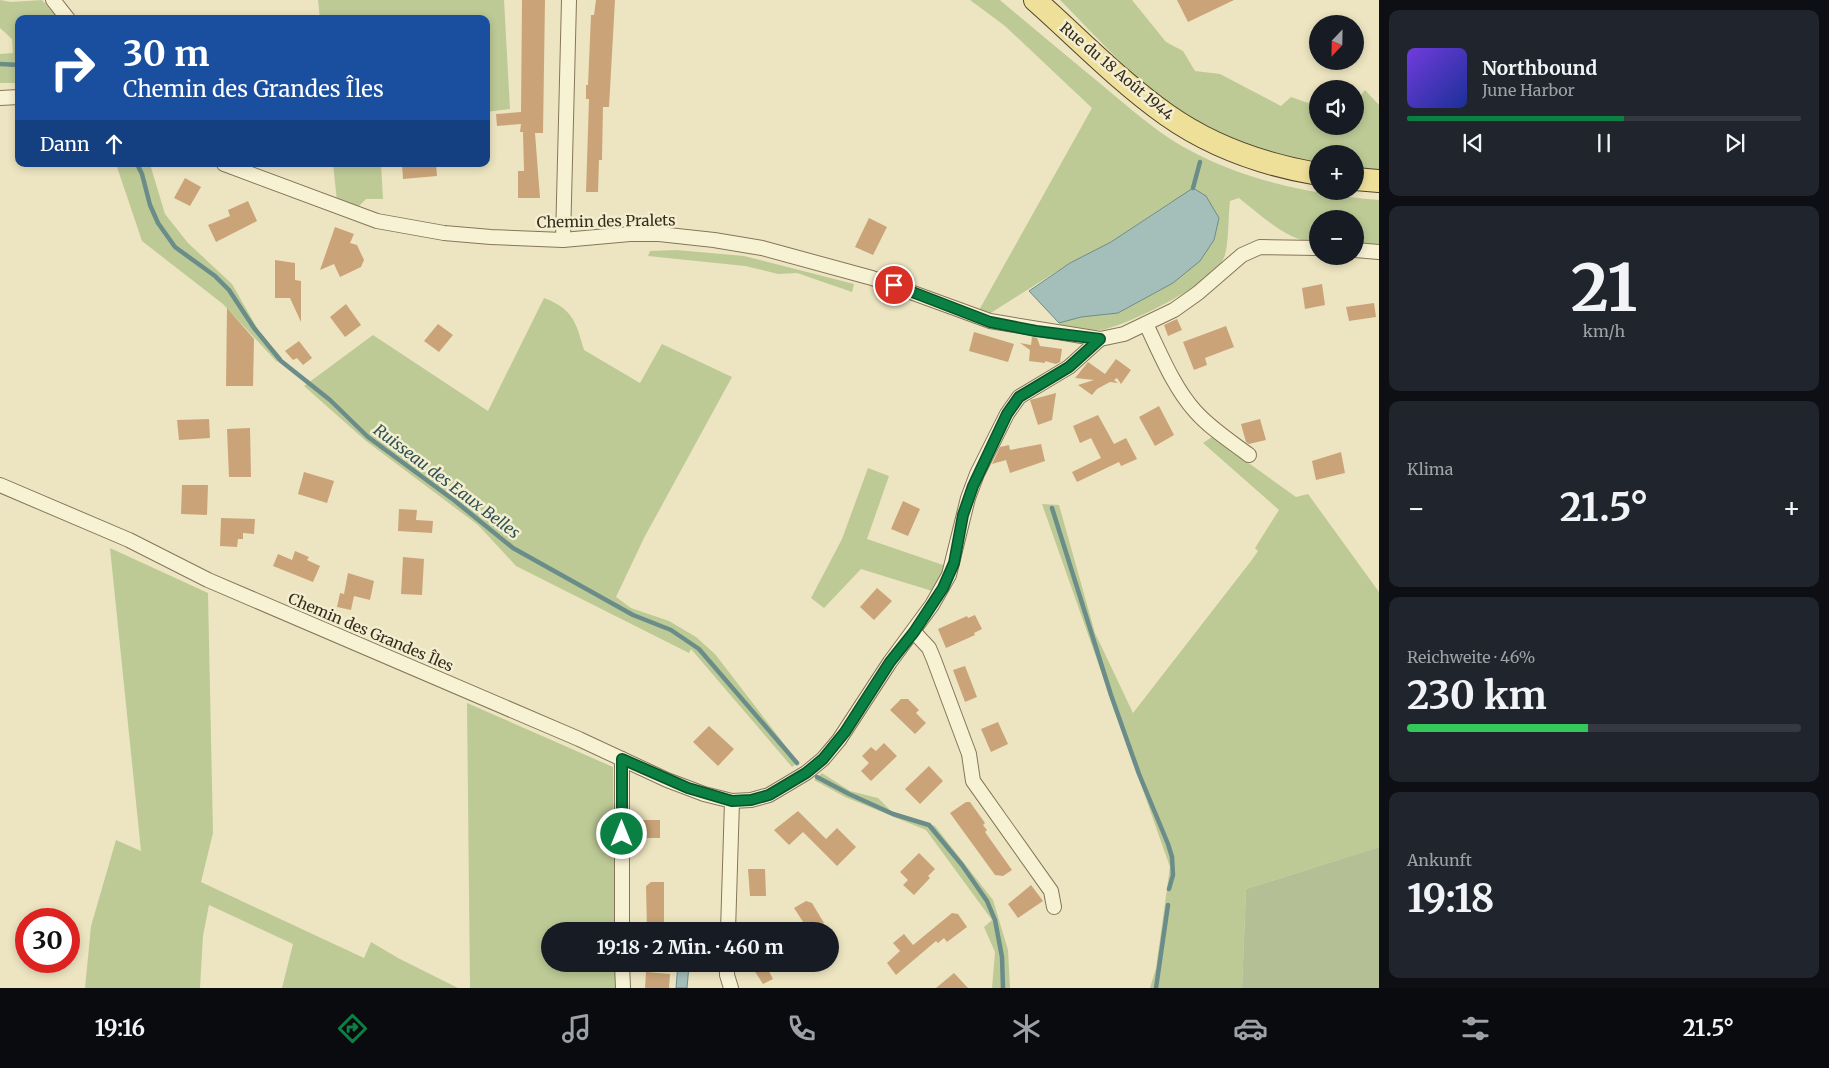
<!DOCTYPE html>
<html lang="de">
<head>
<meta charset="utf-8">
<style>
	body { margin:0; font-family:Merriweather,serif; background:#20242c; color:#f1f3f6; height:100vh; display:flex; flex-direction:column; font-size:19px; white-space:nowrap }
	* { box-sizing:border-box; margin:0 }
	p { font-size:16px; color:#9ea1a6 }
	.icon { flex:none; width:28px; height:28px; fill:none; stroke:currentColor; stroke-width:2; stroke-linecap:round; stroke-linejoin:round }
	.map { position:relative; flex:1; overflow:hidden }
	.drawer { display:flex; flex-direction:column; gap:10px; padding:10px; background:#0d0f14; width:450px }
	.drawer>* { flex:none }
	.banner { position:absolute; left:15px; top:15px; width:475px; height:152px; border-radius:10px; box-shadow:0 2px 8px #0003; background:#1a4fa0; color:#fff; overflow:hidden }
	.needle { width:32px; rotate:202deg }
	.fabs { position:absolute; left:1309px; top:15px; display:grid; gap:10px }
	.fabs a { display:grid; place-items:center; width:55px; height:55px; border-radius:50%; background:#171b24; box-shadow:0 2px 8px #0003; font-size:25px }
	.speed { position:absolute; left:15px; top:908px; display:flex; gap:10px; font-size:25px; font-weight:700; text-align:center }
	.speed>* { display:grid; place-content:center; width:65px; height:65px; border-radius:50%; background:#171b24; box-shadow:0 2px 8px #0003; line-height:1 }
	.speed .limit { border:8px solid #d22; background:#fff; color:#111 }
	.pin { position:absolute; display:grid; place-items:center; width:42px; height:42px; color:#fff; margin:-21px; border:2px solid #fff; border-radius:50%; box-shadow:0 1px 5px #0007 }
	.me { position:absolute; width:55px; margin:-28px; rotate:0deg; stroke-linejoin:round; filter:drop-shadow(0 0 4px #0008) }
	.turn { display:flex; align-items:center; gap:18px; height:105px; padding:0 25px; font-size:22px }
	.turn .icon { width:65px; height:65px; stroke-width:2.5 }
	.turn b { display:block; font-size:35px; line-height:42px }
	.then { display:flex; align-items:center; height:48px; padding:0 25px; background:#0003; gap:10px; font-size:19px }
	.big { font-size:38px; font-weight:700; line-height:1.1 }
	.drawer .card { flex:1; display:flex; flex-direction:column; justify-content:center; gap:8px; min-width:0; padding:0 18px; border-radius:10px; background:#20242c }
	.drawer .dial { align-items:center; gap:0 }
	.dial b { font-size:65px; line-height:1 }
	.song { display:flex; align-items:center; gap:15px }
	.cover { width:60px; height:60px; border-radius:8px; background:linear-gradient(135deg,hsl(260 70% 55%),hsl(230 70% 35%)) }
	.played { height:5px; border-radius:2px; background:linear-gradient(90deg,#0b8043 55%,#363941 55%) }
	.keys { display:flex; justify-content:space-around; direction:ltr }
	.heat { display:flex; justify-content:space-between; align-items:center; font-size:28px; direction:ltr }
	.charge { height:8px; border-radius:4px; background:linear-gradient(90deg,#34c759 46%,#363941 0) }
	.trip { position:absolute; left:541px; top:922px; width:298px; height:50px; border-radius:25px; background:#171b24; box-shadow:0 2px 8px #0003; font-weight:700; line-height:50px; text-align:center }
	.menu { display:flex; height:80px; justify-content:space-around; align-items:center; background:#090b0e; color:#9ea1a6 }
	.menu .icon { width:35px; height:35px }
	.menu .selected { color:#0b8043 }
	.menu b { font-size:22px; color:#f1f3f6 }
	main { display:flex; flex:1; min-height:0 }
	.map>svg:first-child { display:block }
	.green { fill:#bdca96 }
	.cemetery { fill:#b5bf95 }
	.water { fill:#a4bfba; stroke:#6b8d89 }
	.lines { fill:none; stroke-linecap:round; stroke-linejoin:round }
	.stream { stroke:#6b8d89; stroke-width:4.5 }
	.building { fill:#caa478 }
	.minor-casing { stroke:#867659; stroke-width:16 }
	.primary-casing { stroke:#53442d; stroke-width:24 }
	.minor { stroke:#f8f2d4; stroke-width:14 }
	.primary { stroke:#efe099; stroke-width:22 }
	.route-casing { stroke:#07532c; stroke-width:12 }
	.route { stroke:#0b8043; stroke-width:9 }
	.labels { text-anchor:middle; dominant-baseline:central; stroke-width:5; stroke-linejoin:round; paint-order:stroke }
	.street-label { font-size:15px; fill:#362c1d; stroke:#f4eed0 }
	.water-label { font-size:16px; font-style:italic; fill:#2d5255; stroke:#f4eed0 }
</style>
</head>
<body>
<main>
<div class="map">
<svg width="1379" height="988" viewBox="0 0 1379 988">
	<rect width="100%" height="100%" fill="#ede5c1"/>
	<g class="green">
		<polygon points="0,0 11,2 42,0 58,19 19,19 19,83 0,83 0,54 13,53 12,39 0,28"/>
		<polygon points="318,0 504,0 510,109 486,112 486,19 320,19"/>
		<path d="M970 0H1000C1034 29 1068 57 1102 85 1127 106 1152 128 1180 145 1241 180 1309 194 1379 200V247L1355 245V219H1318L1317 243C1287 241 1262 216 1239 198L1230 201C1228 218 1229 239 1225 255 1217 282 1133 322 1106 329 1093 332 1077 329 1064 329L1059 323 1081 317 1118 313 1173 283 1219 218 1206 196 1171 202 1111 242 1070 263 989 314 978 312 1092 108 1005 26Z"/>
		<path d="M1060 0H1132L1166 42 1183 51 1195 71 1220 74 1281 106 1291 97 1317 106 1318 126H1355V102L1365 90 1379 105V171L1355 169V154H1318L1317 163C1274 153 1228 143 1189 118 1140 87 1101 41 1060 0Z"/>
		<polygon points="116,164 150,164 165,214 188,243 232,284 260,333 282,358 277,362 223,304 142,241"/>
		<polygon points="333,164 381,164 383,199 366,199 357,208 337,201"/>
		<polygon points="676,250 744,256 854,284 852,292 797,273 778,274 745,266 648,256 650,251"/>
		<path d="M544 298C573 309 576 322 584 350L640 383 662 344 732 377 644 538 616 597 631 608 669 621 696 637 715 654 798 762 792 767 691 649 689 653 516 566 478 525 366 441 304 386 373 335 488 411Z"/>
		<polygon points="1212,437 1296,497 1308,494 1379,592 1379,847 1246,889 1242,988 1150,988 1156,968 1170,867 1042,504 1059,505 1095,633 1133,713 1251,561 1258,551 1255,548 1279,510 1203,443"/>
		<polygon points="868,468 889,476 867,539 946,566 932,591 861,569 824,608 811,598 842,539"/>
		<polygon points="110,548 208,593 213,833 201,882 364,958 371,942 398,958 458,988 282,988 293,944 209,905 203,936 200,988 85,988 91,926 116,840 141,851"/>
		<polygon points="467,703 613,767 615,931 550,931 550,964 615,964 615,988 470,988"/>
		<polygon points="822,773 850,791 878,798 891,811 935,826 993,900 1008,950 1010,988 992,988 995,952 984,927 992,920 926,830 845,797 814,780"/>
	</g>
	<polygon class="cemetery" points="1379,847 1379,988 1242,988 1246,889"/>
	<g class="water">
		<polygon points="1193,188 1206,196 1219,218 1214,240 1200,261 1173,283 1118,313 1081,317 1059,323 1029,291 1070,263 1111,242"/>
		<polygon points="678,964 689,965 687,988 676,988"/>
	</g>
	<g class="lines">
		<g class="stream">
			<polyline points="0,64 19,65"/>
			<polyline points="137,164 142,174 150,205 158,223 175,247 215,276 229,290 254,328 281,361 330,400 368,437 455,501 513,548 633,615 671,630 699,649 797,763"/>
			<polyline points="1193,188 1200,162"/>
			<polyline points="1052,508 1111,695 1139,774 1168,844 1172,857 1173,875 1169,889"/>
			<polyline points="817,777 849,794 893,814 929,825 962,865 987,901 995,920 1002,957 1003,988"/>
			<polyline points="1156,988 1168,905"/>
		</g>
	</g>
	<g class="building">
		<polygon points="522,0 545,0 543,133 535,133 540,198 518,198 518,171 524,171 523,132 520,132 521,124 497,126 496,114 521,112"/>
		<polygon points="596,0 615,0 609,107 603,107 602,160 599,160 598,192 586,192 589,99 586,99 586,85 588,85 591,15 594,15"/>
		<polygon points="1177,0 1234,0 1188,22"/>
		<polygon points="402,164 436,164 437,176 403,179"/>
		<polygon points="185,178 201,187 190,206 174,198"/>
		<polygon points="248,201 257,221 216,242 208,225 230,216 228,210"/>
		<polygon points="869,218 887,227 873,255 855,247"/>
		<polygon points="335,227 354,234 350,243 357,245 364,260 361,267 340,277 334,264 320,270"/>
		<polygon points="275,260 295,263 295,280 301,281 301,322 290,298 275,298"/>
		<polygon points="1322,284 1325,305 1305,309 1302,288"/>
		<polygon points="1374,303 1376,317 1349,321 1346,307"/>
		<polygon points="346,304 361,325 345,337 330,317"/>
		<polygon points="227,308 254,339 253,386 226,386"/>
		<polygon points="1177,319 1182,330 1168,336 1164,325"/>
		<polygon points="438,324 453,335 439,352 424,341"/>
		<polygon points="1226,326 1234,347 1205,358 1207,365 1194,370 1183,342"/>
		<polygon points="974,332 1014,344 1008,362 969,351"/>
		<polygon points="1032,337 1037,338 1040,346 1062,349 1060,362 1056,364 1045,361 1045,363 1029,361 1030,350 1020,343 1031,345"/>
		<polygon points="299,341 312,358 303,365 297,358 293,360 285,351"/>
		<polygon points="1116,359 1131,370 1121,384 1117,378 1114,380 1118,383 1110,382 1097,389 1092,395 1078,385 1094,380 1075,378 1088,362 1105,374"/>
		<polygon points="1056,393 1052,420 1038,425 1030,400"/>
		<polygon points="1159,406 1174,435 1155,446 1139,417"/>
		<polygon points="1098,415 1114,444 1126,438 1137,459 1121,466 1119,462 1077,482 1072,472 1101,458 1091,438 1080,443 1073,426"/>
		<polygon points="209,419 210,438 179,440 177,420"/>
		<polygon points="1260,419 1266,440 1249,444 1246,442 1241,424"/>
		<polygon points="250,428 251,477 229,477 227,429"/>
		<polygon points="1041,444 1045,461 1010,473 1006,460 992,464 1000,447 1009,445 1010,450"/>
		<polygon points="1341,452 1345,473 1316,480 1312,461"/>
		<polygon points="304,472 334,481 327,503 298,494"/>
		<polygon points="182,485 208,485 207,515 181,514"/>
		<polygon points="903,501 920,509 908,536 891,529"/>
		<polygon points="399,509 417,510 416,520 433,521 432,533 398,531"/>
		<polygon points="221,518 255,519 254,534 243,533 243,539 238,539 237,547 220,546"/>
		<polygon points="295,551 309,557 307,560 320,566 313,582 273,566 278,554 292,560"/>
		<polygon points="403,557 424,559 422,595 401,594"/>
		<polygon points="348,573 374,581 370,600 354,596 351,610 337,607 340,593 344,594"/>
		<polygon points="877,588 892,601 874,620 860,607"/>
		<polygon points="975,615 982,629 974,633 975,635 946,648 938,629 967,616 968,618"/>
		<polygon points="965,666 977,697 965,702 953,670"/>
		<polygon points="901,699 908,699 919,710 916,713 926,723 915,734 890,710"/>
		<polygon points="998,722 1008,744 991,752 981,729"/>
		<polygon points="709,726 734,749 718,766 693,742"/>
		<polygon points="884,743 897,756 871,781 861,771 869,763 862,756 871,747 876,751"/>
		<polygon points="929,766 943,781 920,804 905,789"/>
		<polygon points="966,802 970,802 985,823 983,825 987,830 985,832 1012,870 1003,876 995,875 950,813"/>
		<polygon points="798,811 826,839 837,828 856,847 837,866 803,832 789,845 774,830"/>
		<rect x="641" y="820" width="19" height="18"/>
		<polygon points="919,853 935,869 928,876 930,878 914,895 903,885 908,880 900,872"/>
		<polygon points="748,869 765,869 766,896 750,896"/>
		<polygon points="651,882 664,882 664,930 647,930 646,886"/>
		<polygon points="1031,885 1043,901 1018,918 1008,904"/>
		<polygon points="806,901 812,903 824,923 809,931 794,908"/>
		<polygon points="952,913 958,914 967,927 947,942 944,938 938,943 936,941 896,975 887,963 900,951 893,943 904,934 913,945"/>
		<polygon points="750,964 765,964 773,979 763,984"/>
		<polygon points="646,972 670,974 669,988 645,988"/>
		<polygon points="954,973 968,988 936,988"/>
	</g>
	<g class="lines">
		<g class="minor-casing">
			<g id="minor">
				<polyline points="53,0 68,19"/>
				<polyline points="0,98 19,97"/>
				<polyline points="224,164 377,221 444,233 491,237 563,240 630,234 659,234 714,240 762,248 872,278 990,321 1100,339 1124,334 1174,310 1198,293 1242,255 1260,247 1318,248"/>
				<polyline points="563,240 569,0"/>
				<polyline points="1355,250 1379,252"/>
				<path d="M1146 324C1160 353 1174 388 1195 411 1210 428 1230 441 1249 455"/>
				<polyline points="0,485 129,540 208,580 579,739 667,780 704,794 732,801 751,800 769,795 806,773 823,759 839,740 890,662 932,605 949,575 968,498 977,474 1007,414 1019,397 1069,367 1100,339"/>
				<polyline points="914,632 929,648 934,660 969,754 973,781 1051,891 1054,907"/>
				<polyline points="622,931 622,759"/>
				<polyline points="728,931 732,801"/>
				<polyline points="622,964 623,988"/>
				<polyline points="727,964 727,975 731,988"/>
			</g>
		</g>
		<g class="primary-casing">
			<g id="primary">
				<path d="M1035 0C1078 38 1119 81 1167 115 1211 146 1265 165 1318 174"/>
				<polyline points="1355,179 1379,181"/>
			</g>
		</g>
		<use href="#minor" class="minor"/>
		<use href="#primary" class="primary"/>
	</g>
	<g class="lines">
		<g class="route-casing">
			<polyline id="route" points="622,834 622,759 688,788 732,801 751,800 769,795 806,773 823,759 845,732 890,662 914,632 943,588 954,563 963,515 973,486 1007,414 1019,397 1069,367 1100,339 1036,331 990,322 894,285"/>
		</g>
		<use href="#route" class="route"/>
	</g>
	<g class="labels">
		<g class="street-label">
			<text transform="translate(1117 71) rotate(40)">Rue du 18 Août 1944</text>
			<text transform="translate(606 221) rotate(-1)">Chemin des Pralets</text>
			<text transform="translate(371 632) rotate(23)">Chemin des Grandes Îles</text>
		</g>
		<g class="water-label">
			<text transform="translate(447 481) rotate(37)">Ruisseau des Eaux Belles</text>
		</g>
	</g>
</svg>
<div class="fabs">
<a><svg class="needle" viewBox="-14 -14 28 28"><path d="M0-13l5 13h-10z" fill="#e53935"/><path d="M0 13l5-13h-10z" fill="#9ea1a6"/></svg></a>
<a><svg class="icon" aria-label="sound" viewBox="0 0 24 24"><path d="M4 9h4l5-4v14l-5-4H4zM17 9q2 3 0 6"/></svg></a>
<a>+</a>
<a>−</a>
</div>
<div class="speed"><div class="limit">30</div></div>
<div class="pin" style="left:894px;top:285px;background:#d93025"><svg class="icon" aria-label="arrive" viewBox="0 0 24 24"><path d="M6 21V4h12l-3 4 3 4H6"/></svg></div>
<svg class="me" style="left:622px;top:834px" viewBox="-20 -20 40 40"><circle r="17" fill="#0b8043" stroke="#fff" stroke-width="3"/><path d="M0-11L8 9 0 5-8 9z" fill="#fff"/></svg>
<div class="trip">19:18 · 2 Min. · 460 m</div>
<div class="banner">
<div class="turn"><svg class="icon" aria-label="right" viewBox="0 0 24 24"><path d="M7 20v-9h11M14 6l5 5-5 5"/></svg><div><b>30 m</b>Chemin des Grandes Îles</div></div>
<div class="then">Dann<svg class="icon" aria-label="ahead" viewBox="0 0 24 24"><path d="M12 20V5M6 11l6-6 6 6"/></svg></div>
</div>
</div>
<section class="drawer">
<div class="card">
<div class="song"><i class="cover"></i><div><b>Northbound</b><p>June Harbor</p></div></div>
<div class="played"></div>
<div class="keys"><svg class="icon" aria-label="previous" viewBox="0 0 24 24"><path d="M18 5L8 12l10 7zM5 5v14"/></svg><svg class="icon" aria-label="pause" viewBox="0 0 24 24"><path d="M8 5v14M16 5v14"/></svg><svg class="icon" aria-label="next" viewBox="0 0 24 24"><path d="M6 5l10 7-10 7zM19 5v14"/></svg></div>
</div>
<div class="card dial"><b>21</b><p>km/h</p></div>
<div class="card"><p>Klima</p>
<div class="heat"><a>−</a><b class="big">21.5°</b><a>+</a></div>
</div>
<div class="card"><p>Reichweite · 46%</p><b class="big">230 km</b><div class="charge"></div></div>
<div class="card"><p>Ankunft</p><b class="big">19:18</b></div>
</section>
</main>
<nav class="menu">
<b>19:16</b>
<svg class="icon selected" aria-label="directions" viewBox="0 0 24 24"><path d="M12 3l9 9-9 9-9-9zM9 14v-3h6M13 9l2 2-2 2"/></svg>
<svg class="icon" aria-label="music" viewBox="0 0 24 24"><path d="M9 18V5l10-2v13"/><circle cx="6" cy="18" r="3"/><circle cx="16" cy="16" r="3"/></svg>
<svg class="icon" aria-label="phone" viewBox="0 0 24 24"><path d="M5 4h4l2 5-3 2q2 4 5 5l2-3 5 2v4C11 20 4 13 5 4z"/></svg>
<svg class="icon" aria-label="climate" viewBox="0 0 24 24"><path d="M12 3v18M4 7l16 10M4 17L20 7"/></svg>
<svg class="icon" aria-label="car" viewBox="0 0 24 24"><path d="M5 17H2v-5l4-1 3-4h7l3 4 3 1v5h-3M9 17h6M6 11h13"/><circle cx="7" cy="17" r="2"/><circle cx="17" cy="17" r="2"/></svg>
<svg class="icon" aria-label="filters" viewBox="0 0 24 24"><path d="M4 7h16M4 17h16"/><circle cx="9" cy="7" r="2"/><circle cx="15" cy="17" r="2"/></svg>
<b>21.5°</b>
</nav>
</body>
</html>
